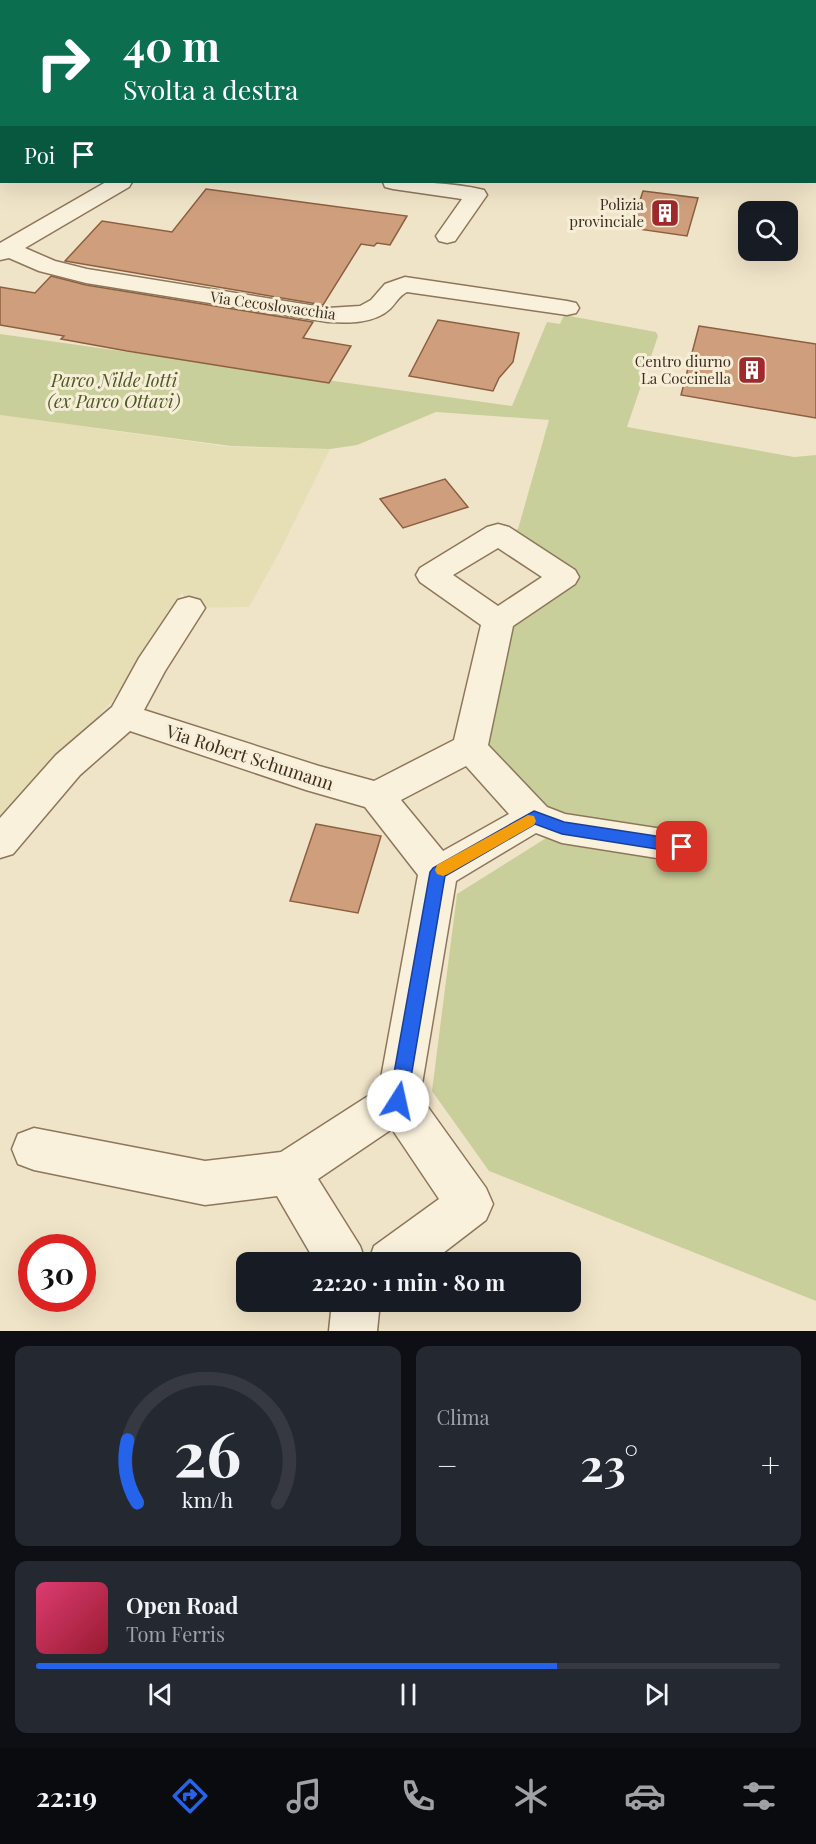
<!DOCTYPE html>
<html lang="it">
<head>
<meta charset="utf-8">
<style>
	body { margin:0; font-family:"Playfair Display",serif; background:#242831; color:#f1f3f6; height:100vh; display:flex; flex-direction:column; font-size:22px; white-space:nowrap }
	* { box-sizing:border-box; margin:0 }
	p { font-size:20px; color:#9ea1a6 }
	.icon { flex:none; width:33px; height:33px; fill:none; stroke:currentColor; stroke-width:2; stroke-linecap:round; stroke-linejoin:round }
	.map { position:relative; height:1331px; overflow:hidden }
	.sheet { display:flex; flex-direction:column; gap:15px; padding:15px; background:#0d0f14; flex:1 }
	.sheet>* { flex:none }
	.top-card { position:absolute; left:0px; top:0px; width:816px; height:183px; box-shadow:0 6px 24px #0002; background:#0b6e4f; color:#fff; overflow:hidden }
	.buttons { position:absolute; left:738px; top:201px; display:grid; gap:12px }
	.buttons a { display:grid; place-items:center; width:60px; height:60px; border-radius:12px; background:#171b24; box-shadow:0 6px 24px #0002; font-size:30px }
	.speed { position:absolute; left:18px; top:1234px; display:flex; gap:12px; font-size:30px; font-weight:700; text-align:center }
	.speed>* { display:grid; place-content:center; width:78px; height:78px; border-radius:50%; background:#171b24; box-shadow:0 6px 24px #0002; line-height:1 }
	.speed .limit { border:9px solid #d22; background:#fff; color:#111 }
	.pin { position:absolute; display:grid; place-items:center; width:51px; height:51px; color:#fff; margin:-26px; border-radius:12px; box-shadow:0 3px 9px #0006 }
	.me { position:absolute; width:66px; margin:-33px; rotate:10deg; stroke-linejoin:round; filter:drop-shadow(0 0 4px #0008) }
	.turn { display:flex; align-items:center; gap:21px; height:126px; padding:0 24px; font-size:27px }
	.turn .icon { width:78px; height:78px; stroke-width:2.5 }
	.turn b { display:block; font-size:42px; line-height:51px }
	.then { display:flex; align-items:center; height:57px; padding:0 24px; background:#0003; gap:12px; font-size:22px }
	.big { font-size:45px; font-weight:700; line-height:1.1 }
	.sheet .widget { flex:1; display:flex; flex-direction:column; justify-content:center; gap:9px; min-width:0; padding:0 21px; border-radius:12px; background:#242831 }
	.sheet .dial { align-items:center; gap:0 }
	.dial svg { height:156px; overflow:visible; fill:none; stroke:#363941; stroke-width:7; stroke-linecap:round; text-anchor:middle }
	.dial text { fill:#f1f3f6; stroke:none }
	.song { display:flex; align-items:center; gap:18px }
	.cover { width:72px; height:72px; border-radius:9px; background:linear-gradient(135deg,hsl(340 70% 55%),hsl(350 70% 35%)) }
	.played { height:6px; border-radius:3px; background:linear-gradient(90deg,#2563eb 70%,#363941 70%) }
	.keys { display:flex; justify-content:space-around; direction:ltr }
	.heat { display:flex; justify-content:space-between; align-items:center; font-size:33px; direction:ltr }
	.sheet .tiles { flex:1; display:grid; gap:15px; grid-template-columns:1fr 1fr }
	.widget:last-child { grid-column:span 2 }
	.trip { position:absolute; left:236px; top:1252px; width:345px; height:60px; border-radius:12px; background:#171b24; box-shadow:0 6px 24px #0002; font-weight:700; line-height:60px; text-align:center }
	.dock { display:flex; height:96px; justify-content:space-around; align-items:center; background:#090b0e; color:#9ea1a6 }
	.dock .icon { width:42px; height:42px }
	.dock .current { color:#2563eb }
	.dock b { font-size:27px; color:#f1f3f6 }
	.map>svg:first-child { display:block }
	.farmland { fill:#e6deb5 }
	.green { fill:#c9cf9b }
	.building { fill:#cf9f7d; stroke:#8d5f41; stroke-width:1.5 }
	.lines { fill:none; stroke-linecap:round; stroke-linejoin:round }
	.minor-casing { stroke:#8d765c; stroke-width:3 }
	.major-casing { stroke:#5b4430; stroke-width:3 }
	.minor { fill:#faf1dc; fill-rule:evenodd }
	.major { fill:#f3d9a0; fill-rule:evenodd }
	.route { fill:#2563eb; stroke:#184099; stroke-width:1.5 }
	.slow { fill:#f59e0b }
	.labels { text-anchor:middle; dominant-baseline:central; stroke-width:6; stroke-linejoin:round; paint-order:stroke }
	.far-poi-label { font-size:15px; fill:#3d2e20; stroke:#f7eed8; text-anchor:end }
	.far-street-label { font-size:15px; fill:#3d2e20; stroke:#f7eed8 }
	.park-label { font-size:18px; font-style:italic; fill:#4d5a26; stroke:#f7eed8 }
	.street-label { font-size:18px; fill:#3d2e20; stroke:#f7eed8 }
</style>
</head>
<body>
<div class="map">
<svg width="816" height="1331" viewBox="0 0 816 1331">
	<rect width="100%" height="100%" fill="#f0e4c8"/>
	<polygon class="farmland" points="0,415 230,447 330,449 280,551 249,607 189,608 182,592 113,700 0,826"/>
	<g class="green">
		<polygon points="446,0 801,0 802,1 444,2"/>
		<polygon points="564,315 656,332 658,336 627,427 794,457 816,455 816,1301 489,1171 432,1091 457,894 562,828 470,748 498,621 564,577 498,534 518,529 549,420 436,412 357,445 330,449 231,446 0,415 0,334 512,406 547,322 560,324"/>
	</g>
	<g class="building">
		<polygon points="206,189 309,203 407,216 390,245 377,243 374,246 361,244 323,305 65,261 102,221 172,232"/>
		<polygon points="643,191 698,198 687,236 631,228"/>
		<polygon points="51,276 86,285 313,322 303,338 351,346 329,383 127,351 61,339 64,336 0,325 0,287 35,293"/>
		<polygon points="438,320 519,333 513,362 499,378 493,391 409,376"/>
		<polygon points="699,326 816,344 816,418 681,395"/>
		<polygon points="445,479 468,507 403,528 380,499"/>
		<polygon points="316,824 381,836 358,913 290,901"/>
	</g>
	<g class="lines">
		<g class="minor-casing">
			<g id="minor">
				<polygon points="18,0 39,0 40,2 19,2"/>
				<polygon points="178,0 197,0 177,2"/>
				<polygon points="418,0 437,0 417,2"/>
				<rect x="0" y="61" width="2" height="12"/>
				<path d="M106 182H132L129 187 25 248 55 261 87 269 328 308 360 306 371 300 385 284 405 277 567 301 576 303 579 308 576 313 567 315 407 292C399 296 396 303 390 309 374 324 348 323 328 322L86 283 39 271 9 258 0 260V243Z"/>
				<path d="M383 182C417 182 450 182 484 190L487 195 455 241 447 243 439 241 436 236 462 199 393 189 385 187Z"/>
				<path d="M498 524 509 527 575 570 579 577 575 584 513 626 488 745 547 807 565 814 682 832 695 836 701 847 695 858 682 862 562 843 536 833 456 881 420 1096 486 1188 493 1204 486 1220 430 1263H368L374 1246 439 1199 392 1129 318 1179 360 1246 366 1263H316L277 1196 205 1205 34 1170 18 1164 12 1149 18 1134 34 1128 205 1161 281 1152 379 1089 418 875 365 807 306 790 130 731 80 775 13 854 0 858V818L56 755 112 707 139 658 178 600 189 597 200 600 205 608 165 671 144 710 319 766 374 781 454 740 481 625 420 582 416 575 420 568 487 527ZM498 548 542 577 498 606 453 575ZM466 766 509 814 443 851 401 800Z"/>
				<polygon points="332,1302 380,1302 377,1331 329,1331"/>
			</g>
		</g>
		<g class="major-casing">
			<polygon id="major" points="798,0 816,0 816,5 814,6 814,2"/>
		</g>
		<use href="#minor" class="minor"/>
		<use href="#major" class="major"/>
	</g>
	<polygon class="route" points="534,811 564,822 682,840 688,842 690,847 688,851 682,853 562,834 535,824 445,876 407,1101 405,1107 398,1109 392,1107 389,1101 430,872 433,868"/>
	<polygon class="slow" points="528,815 534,816 536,821 534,825 448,874 443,876 437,874 435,870 437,865"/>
	<defs>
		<g id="building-square" transform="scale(1.5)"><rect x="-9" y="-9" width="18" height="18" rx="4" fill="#9e2a2b" stroke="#f7eed8"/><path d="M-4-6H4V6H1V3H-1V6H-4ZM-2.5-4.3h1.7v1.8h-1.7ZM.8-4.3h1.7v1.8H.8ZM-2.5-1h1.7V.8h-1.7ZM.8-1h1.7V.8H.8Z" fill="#fff"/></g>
	</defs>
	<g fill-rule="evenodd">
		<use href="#building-square" x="665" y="213"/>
		<use href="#building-square" x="752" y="370"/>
	</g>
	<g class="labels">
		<g class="far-poi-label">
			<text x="644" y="204">Polizia<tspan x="644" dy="17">provinciale</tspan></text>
			<text x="731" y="361">Centro diurno<tspan x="731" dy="17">La Coccinella</tspan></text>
		</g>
		<g class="far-street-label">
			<text transform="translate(273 305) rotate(8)">Via Cecoslovacchia</text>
		</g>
		<g class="park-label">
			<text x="114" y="380">Parco Nilde Iotti<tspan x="114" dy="21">(ex Parco Ottavi)</tspan></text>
		</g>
		<g class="street-label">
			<text transform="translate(250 757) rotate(18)">Via Robert Schumann</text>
		</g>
	</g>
</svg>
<div class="buttons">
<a><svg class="icon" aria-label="search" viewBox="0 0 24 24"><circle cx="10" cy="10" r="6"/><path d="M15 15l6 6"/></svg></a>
</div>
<div class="speed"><div class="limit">30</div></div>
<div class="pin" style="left:682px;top:847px;background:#d93025"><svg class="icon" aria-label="arrive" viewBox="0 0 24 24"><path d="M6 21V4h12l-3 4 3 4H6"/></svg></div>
<svg class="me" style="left:398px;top:1101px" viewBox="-20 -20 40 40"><circle r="19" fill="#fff"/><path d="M0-13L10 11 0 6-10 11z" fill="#2563eb"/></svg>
<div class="trip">22:20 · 1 min · 80 m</div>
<div class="top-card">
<div class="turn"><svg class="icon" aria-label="right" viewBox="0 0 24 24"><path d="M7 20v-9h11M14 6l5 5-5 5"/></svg><div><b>40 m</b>Svolta a destra</div></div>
<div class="then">Poi<svg class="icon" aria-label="arrive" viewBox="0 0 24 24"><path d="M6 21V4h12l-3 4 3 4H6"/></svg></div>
</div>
</div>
<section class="sheet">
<div class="tiles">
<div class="widget dial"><svg viewBox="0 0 100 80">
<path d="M14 69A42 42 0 1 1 86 69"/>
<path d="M14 69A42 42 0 0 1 9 37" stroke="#2563eb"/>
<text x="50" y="56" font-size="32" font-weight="700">26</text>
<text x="50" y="72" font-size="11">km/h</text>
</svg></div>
<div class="widget"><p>Clima</p>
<div class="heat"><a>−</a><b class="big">23°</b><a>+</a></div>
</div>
<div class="widget">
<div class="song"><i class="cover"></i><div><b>Open Road</b><p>Tom Ferris</p></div></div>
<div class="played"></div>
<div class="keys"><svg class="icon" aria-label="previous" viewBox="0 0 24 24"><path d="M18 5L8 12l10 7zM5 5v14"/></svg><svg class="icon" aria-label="pause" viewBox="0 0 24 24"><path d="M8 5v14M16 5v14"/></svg><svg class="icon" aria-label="next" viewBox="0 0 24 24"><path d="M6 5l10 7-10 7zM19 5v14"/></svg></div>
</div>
</div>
</section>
<nav class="dock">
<b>22:19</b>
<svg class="icon current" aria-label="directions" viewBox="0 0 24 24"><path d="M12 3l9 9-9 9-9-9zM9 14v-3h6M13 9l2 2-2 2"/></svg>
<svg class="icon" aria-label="music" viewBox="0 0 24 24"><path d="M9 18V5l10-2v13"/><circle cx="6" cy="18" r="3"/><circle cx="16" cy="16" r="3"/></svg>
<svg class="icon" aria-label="phone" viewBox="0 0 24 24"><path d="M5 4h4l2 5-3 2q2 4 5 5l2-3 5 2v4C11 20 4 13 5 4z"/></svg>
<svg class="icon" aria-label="climate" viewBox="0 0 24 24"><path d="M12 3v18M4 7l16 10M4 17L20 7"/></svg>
<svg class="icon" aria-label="car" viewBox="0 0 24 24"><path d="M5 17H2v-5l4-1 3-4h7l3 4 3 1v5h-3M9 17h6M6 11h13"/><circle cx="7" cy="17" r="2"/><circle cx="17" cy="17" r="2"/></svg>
<svg class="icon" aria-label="filters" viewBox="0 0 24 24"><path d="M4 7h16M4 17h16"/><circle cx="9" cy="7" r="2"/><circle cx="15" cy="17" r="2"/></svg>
</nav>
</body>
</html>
